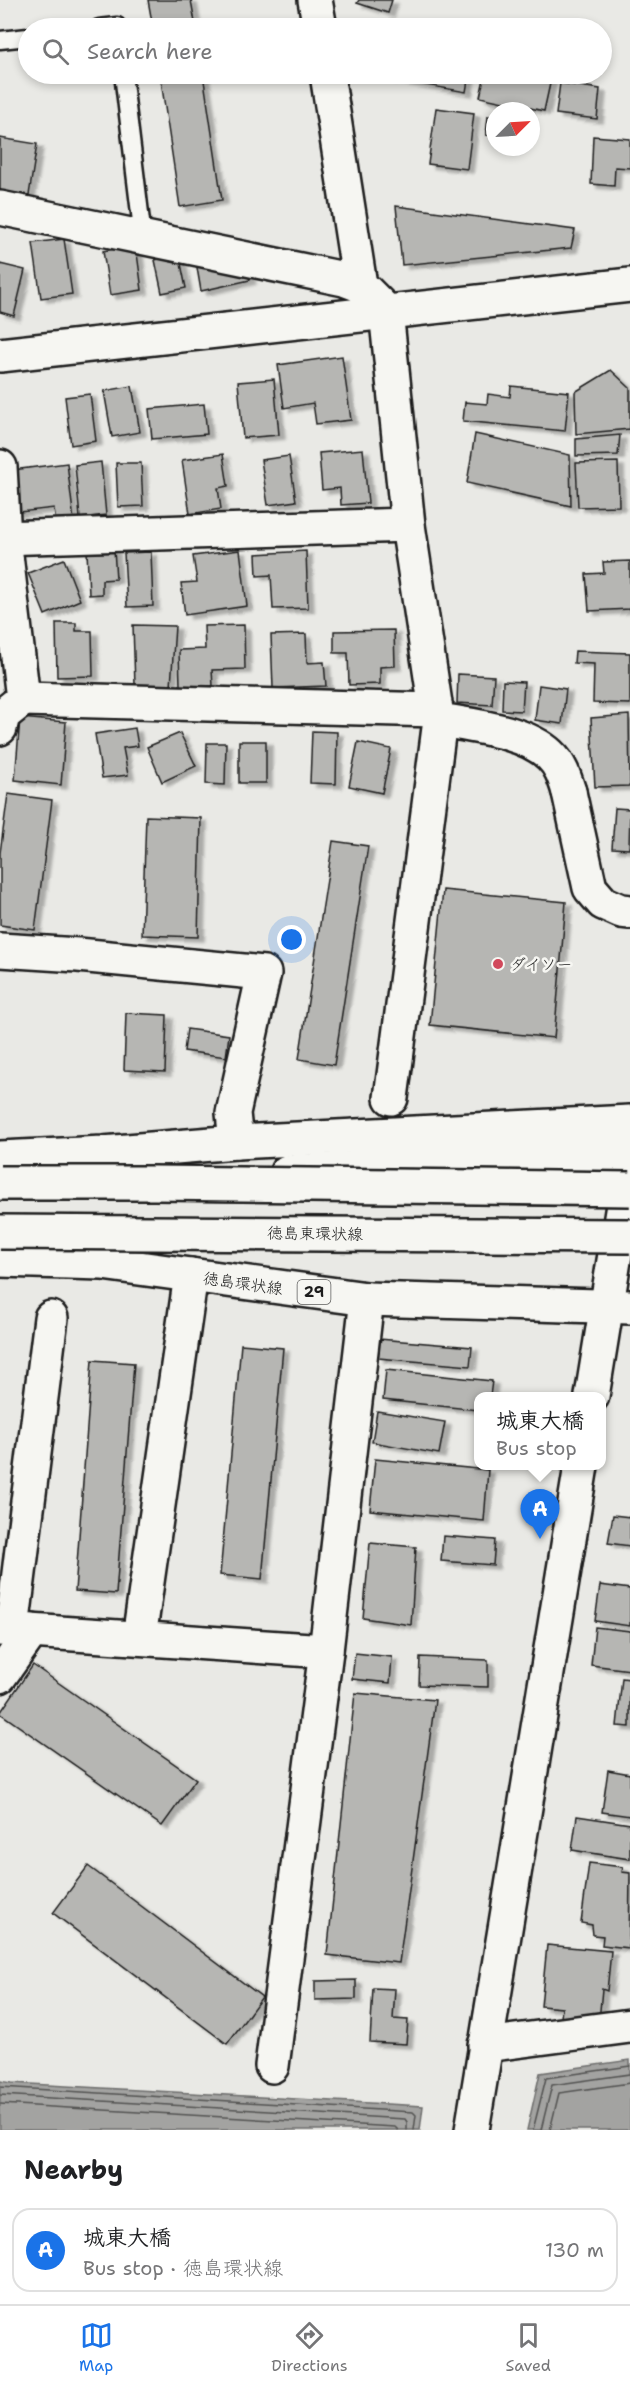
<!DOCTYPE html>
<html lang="en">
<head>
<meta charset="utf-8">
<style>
	:root { --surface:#fff; --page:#f6f6f6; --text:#202124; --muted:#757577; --line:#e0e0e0; --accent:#1a73e8 }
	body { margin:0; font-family:"Shantell Sans","Klee One",sans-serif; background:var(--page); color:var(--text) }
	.compass { position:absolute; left:486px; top:102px; width:54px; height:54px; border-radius:50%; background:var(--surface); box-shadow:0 3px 9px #0003; rotate:66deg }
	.you { position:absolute; left:292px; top:940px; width:21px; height:21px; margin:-15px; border:4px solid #fff; border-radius:50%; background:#1a73e8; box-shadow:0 0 0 9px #1a73e833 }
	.badge { display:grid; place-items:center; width:39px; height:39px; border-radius:50%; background:var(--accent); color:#fff; font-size:20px; font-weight:700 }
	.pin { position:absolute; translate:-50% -50px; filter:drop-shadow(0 2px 3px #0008) }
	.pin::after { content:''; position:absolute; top:32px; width:21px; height:18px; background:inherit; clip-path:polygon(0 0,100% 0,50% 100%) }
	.popup { position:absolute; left:474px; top:1392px; width:132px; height:78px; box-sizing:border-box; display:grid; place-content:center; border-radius:12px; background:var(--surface); filter:drop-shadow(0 2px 4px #0005); font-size:20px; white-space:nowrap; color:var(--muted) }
	.popup b { font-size:22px; color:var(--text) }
	.popup::after { content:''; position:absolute; left:50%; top:100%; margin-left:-12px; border:12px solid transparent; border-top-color:var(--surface) }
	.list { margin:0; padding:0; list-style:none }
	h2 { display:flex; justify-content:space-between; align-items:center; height:78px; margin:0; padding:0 24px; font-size:26px }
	h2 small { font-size:20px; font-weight:400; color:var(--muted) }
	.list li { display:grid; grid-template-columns:39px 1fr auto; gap:18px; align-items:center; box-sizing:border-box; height:84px; margin:0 12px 12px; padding:0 12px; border:2px solid var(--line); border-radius:18px }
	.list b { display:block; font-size:22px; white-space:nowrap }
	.list p { margin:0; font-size:20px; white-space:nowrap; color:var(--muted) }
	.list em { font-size:20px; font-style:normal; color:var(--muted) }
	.icon { flex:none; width:33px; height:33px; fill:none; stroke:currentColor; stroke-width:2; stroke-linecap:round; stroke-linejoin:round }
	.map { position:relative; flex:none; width:630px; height:2130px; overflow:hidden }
	.search { position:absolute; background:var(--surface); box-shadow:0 3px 9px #0003; left:18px; right:18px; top:18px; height:66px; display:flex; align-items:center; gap:15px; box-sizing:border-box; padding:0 21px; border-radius:33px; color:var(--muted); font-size:22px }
	.sheet { height:174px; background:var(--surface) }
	nav { display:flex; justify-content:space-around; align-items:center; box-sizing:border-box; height:84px; border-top:2px solid var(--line); background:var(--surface); font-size:16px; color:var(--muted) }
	nav a { display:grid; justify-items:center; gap:3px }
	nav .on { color:var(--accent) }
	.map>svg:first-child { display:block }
	.water { fill:#a3a3a1; stroke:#6d6d6c; stroke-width:1.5 }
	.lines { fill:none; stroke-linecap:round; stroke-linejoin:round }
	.shore { stroke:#525251; stroke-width:1.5 }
	.building { fill:#b6b6b3; stroke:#1c1c1c; stroke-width:1.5; filter:url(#shadow) }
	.lane-casing { stroke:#1c1c1c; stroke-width:21 }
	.street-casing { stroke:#1c1c1c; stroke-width:38 }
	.secondary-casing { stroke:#1c1c1c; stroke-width:38 }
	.primary-casing { stroke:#1c1c1c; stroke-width:38 }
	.lane { stroke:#f6f6f2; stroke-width:16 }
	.street { stroke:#f6f6f2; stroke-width:33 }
	.secondary { stroke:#f6f6f2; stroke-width:33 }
	.primary { stroke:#f6f6f2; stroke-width:33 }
	.primary-bridge-casing { stroke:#1c1c1c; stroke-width:38; stroke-linecap:butt }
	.primary-bridge { stroke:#f6f6f2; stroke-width:33 }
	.poi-dot { fill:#d1495b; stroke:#f6f6f2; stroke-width:2 }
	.labels { text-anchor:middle; stroke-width:5; stroke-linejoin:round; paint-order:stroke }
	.shield { fill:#f6f6f2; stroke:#5d5d5c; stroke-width:1.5 }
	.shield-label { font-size:15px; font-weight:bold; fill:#1c1c1c }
	.poi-label { font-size:16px; fill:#1c1c1c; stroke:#f6f6f2; text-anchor:start }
	.street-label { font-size:16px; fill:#1c1c1c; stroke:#f6f6f2 }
</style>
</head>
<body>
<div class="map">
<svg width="630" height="2130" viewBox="0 0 630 2130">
	<defs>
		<filter id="shadow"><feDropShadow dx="6" dy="4" stdDeviation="1.5" flood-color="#0004"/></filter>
	</defs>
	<rect width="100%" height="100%" fill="#e9e9e5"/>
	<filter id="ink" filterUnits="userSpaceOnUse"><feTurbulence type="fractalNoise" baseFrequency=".0167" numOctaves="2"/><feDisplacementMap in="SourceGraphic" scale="12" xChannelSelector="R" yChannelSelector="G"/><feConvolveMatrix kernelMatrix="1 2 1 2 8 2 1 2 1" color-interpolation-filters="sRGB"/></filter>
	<g filter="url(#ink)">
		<g class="water">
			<polygon points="630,2060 630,2130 527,2130 540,2073"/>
			<polygon points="0,2081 12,2083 423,2106 420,2130 0,2130"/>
		</g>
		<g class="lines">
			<g class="shore">
				<polyline points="0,2087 413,2112 416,2115 414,2130"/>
				<polyline points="0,2095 405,2119 407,2122 407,2130"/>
				<polyline points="0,2104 395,2127 398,2130"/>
				<polyline points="533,2130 546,2078 630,2066"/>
				<polyline points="541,2130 552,2085 630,2074"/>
				<polyline points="550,2130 559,2093 630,2083"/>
			</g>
		</g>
		<g class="building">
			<polygon points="148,0 191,0 196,28 153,28"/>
			<polygon points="359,0 392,0 388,13 357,3"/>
			<polygon points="160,74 203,74 222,200 180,207"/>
			<polygon points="387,74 469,74 466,92 386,78"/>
			<polygon points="485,74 524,74 551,79 544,111 480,97"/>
			<polygon points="560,83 600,89 597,119 556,114"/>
			<polygon points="436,108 474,113 467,169 428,164"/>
			<polygon points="488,116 495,117 495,136 486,135"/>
			<polygon points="593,136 630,139 630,168 615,167 614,186 591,184"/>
			<polygon points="0,138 37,144 29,195 0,191"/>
			<polygon points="396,206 575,230 571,248 402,265"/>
			<polygon points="64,239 72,294 41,298 33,243"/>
			<polygon points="136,246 142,290 110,295 103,251"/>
			<polygon points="179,254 186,288 162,293 155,260"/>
			<polygon points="195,256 246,269 250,280 201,291"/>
			<polygon points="0,264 25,270 14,316 0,312"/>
			<polygon points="342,356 351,420 316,424 313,403 284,408 278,365"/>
			<polygon points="611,370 630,388 630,429 576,434 575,392"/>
			<polygon points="274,379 279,435 243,438 238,382"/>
			<polygon points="132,386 140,432 112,437 104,391"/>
			<polygon points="511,386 569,392 565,431 463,421 465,402 487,404 488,394 510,397"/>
			<polygon points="90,394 96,441 71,445 65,397"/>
			<polygon points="204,404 207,434 152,439 149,409"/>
			<polygon points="475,434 570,455 571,506 467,483"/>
			<polygon points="620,435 618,455 576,456 576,439"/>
			<polygon points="363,449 368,503 341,505 340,488 322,490 319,453"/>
			<polygon points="223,454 228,486 218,488 221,509 190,514 182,460"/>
			<polygon points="289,456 296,501 268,505 261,460"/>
			<polygon points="101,462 106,515 80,518 75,465"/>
			<polygon points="618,462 619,506 578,507 576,463"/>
			<polygon points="67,463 74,521 56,524 54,508 11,513 5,471"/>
			<polygon points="116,463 141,463 143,506 118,507"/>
			<polygon points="114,549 116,579 102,580 102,594 89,595 87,551"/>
			<polygon points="240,550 247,606 185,615 181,583 197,582 193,556"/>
			<polygon points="306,551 308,608 273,609 271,575 257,576 256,554"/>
			<polygon points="151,552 153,606 127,607 124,553"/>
			<polygon points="64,559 80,600 45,615 28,573"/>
			<polygon points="630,561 630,609 589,611 586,574 604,573 603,562"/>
			<polygon points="56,623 76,623 76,631 92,631 93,676 57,677"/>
			<polygon points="133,625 175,626 171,686 135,685"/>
			<polygon points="244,625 245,669 212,670 213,686 180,686 179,650 205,649 204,626"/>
			<polygon points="394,630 395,666 380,667 380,684 349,685 348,653 334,653 334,631"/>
			<polygon points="306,634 307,663 324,662 326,686 273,688 271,635"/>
			<polygon points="575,651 630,653 630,704 593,703 594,664 574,663"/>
			<polygon points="458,674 494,676 492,705 457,703"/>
			<polygon points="503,681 524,682 522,711 502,710"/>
			<polygon points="539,685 566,689 562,724 535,720"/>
			<polygon points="629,715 630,786 595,787 591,718"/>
			<polygon points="20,718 66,722 61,785 15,780"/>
			<polygon points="135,728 138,746 123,748 128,775 102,778 95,734"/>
			<polygon points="312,731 337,732 336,784 310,783"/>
			<polygon points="180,733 196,766 162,782 147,747"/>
			<rect x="239" y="741" width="27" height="42"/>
			<polygon points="358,742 391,749 382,793 349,786"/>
			<polygon points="207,743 226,743 225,785 206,784"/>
			<polygon points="8,794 52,800 35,930 0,925 0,853"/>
			<polygon points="615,808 630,809 629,849 612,848"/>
			<polygon points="146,816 201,818 198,937 142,935"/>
			<polygon points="333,841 368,846 334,1065 299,1059"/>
			<polygon points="443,890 566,902 554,1038 430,1025"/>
			<polygon points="126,1013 167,1015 165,1072 124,1070"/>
			<polygon points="187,1029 229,1035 226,1057 184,1051"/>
			<polygon points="379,1339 472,1347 470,1366 378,1358"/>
			<polygon points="241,1344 283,1348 262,1579 220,1575"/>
			<polygon points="92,1360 134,1363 116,1594 75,1591"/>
			<polygon points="386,1370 492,1381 490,1396 478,1396 478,1410 383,1400"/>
			<polygon points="377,1411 445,1422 439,1454 372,1442"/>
			<polygon points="375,1459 488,1470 484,1521 370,1510"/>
			<polygon points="613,1515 630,1517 630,1546 608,1543"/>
			<polygon points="443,1536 495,1540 493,1565 441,1561"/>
			<polygon points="370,1543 416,1547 411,1625 363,1618"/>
			<polygon points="600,1585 630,1589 630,1626 595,1621"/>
			<polygon points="595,1627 630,1631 630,1670 591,1665"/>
			<polygon points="355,1653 392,1657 390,1683 352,1679"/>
			<polygon points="420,1657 488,1660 488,1687 419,1685"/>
			<polygon points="33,1665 196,1779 162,1826 0,1713"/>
			<polygon points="622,1678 630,1679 630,1727 617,1726"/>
			<polygon points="355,1693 435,1700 399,1963 327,1955"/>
			<polygon points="608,1770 630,1774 630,1816 602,1812"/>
			<polygon points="577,1816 630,1824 630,1859 572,1850"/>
			<polygon points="589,1863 623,1867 622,1872 630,1873 629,1948 602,1945 603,1936 593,1935 592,1925 581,1923"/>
			<polygon points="88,1866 262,1997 227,2044 53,1913"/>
			<polygon points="547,1945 611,1951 607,1991 602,1989 599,2021 560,2027 562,2008 541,2006"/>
			<polygon points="356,1980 356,1999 315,2000 315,1981"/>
			<polygon points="373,1988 395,1989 393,2019 408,2020 406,2044 370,2042"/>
		</g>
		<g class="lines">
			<defs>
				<g id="lane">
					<polyline points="99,28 117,26 117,28"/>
					<polyline points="0,40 28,37"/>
					<polyline points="123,74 143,238"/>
				</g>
				<g id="street">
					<polyline points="315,0 320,28"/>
					<path d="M327 74 360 285 386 311 408 525 436 710 440 720C474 726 525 731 550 755 561 765 565 779 569 792"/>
					<polyline points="0,208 344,279 360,285"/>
					<polyline points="0,467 4,538 23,699 3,715 0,728"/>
					<polyline points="0,538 408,525"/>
					<polyline points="23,699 436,710"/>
					<polyline points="0,950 78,955 264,973 233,1113 236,1142"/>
					<polyline points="391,1098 440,720"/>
					<polyline points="0,1629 326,1651"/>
					<polyline points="12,1629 51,1318"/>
					<polyline points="139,1638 191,1275"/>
					<polyline points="0,1676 32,1631"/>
					<polyline points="485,2045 630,2026"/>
					<polyline points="272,2066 326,1651 367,1299"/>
				</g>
				<g id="secondary">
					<polyline points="0,355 630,285"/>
					<polyline points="569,792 590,888 603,903 621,911 630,912"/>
					<polyline points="592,1396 630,1162"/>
					<polyline points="472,2130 581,1466"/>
				</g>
				<g id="primary">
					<polyline points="0,1158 103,1153 236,1142 630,1122"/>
					<polyline points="287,1172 630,1153"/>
					<polyline points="0,1260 102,1263 367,1299 630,1307"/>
				</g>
			</defs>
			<use href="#lane" class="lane-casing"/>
			<use href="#street" class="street-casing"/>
			<use href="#secondary" class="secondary-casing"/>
			<use href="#primary" class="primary-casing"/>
			<use href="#lane" class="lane"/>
			<use href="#street" class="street"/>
			<use href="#secondary" class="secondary"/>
			<use href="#primary" class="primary"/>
			<defs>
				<g id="primary-bridge">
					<polyline points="0,1183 154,1183 630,1189"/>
					<polyline points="0,1232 630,1236"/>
				</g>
			</defs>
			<use href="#primary-bridge" class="primary-bridge-casing"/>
			<use href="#primary-bridge" class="primary-bridge"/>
		</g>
	</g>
	<circle class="poi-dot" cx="498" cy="964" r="6"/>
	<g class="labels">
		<rect class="shield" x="297.5" y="1280" width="33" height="24" rx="4.5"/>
		<g class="shield-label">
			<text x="314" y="1297">29</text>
		</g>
		<g class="poi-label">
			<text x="510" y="970">ダイソー</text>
		</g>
		<g class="street-label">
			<text transform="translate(315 1233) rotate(1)" y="6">徳島東環状線</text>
			<text transform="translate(243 1283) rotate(8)" y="6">徳島環状線</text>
		</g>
	</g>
</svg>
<svg class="compass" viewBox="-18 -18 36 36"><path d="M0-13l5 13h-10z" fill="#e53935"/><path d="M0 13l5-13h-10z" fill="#757577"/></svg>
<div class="you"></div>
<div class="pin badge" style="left:540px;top:1539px">A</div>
<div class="popup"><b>城東大橋</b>Bus stop</div>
<div class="search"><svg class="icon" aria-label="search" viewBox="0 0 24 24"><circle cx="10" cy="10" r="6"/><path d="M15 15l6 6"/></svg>Search here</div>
</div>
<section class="sheet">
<h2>Nearby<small></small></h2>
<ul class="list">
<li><span class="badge">A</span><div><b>城東大橋</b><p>Bus stop · 徳島環状線</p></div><em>130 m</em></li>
</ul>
</section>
<nav>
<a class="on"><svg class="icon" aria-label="map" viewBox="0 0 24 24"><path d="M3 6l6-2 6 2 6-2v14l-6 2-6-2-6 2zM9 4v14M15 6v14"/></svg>Map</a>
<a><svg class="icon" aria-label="directions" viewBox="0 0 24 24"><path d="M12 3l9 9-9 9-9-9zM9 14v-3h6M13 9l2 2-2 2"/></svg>Directions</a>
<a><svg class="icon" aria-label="saved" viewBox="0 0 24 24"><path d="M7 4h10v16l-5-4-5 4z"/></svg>Saved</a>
</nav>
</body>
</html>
